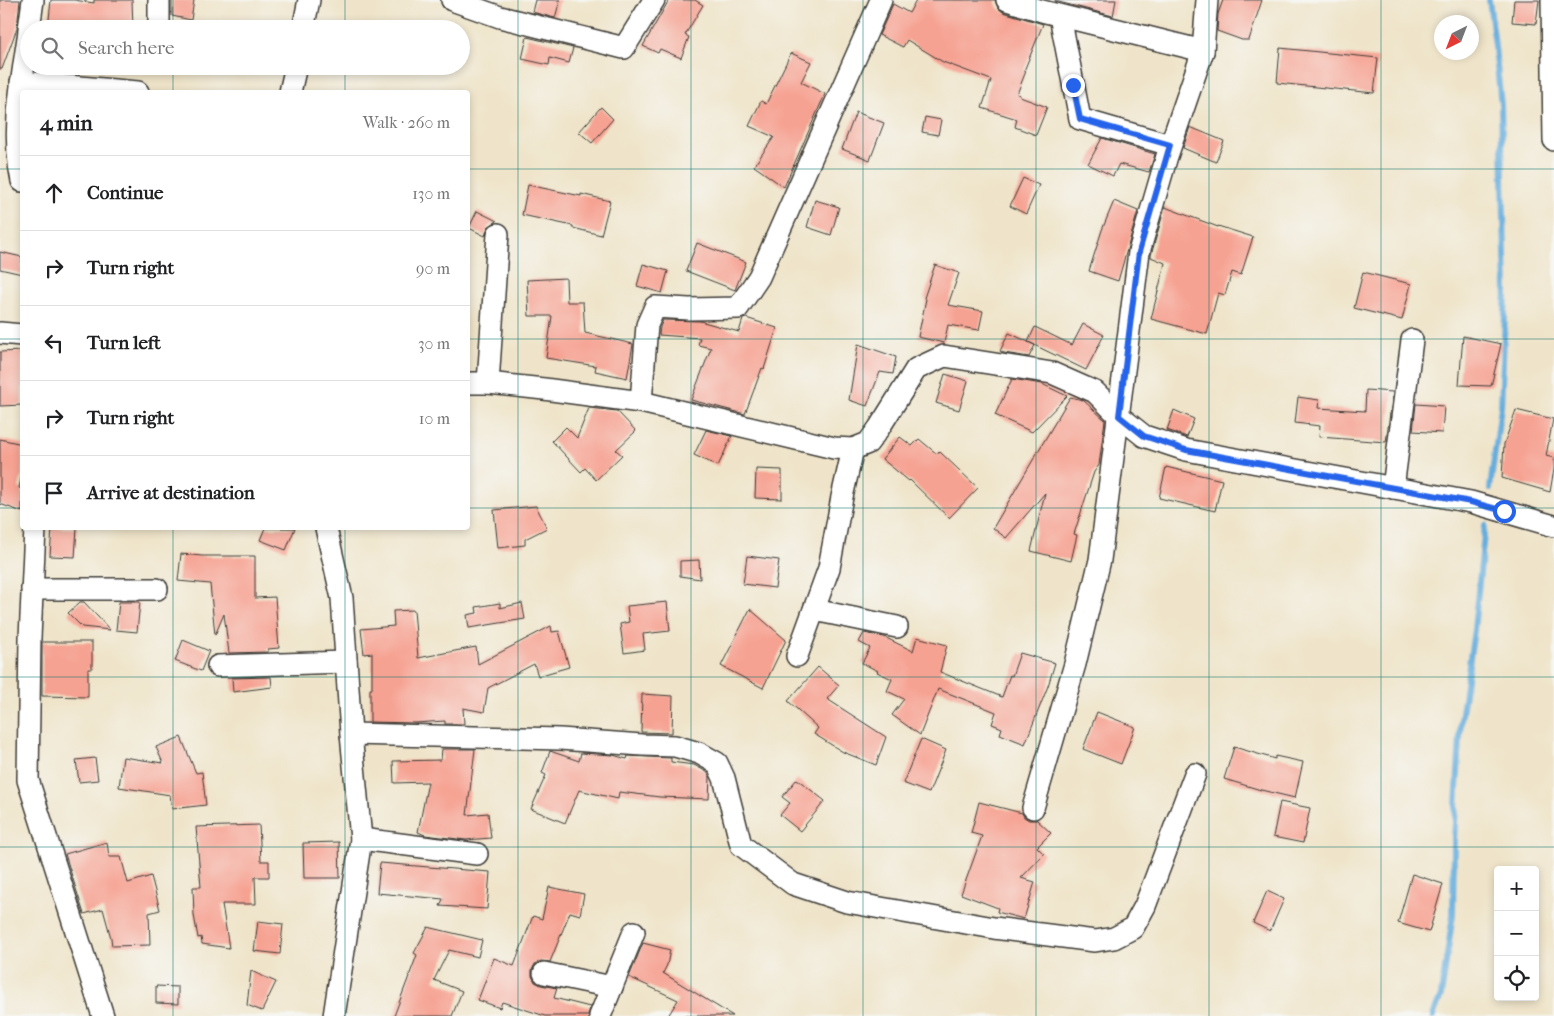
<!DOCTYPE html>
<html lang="en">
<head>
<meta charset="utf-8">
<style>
	:root { --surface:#fff; --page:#f6f6f6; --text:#202124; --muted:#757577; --line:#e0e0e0 }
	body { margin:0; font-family:"IM FELL French Canon",serif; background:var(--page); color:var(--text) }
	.controls { position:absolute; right:15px; bottom:15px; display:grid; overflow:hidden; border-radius:5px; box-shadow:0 2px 8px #0003 }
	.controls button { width:45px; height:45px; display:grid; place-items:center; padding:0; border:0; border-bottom:1px solid var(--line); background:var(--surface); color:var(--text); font:25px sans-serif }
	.compass { position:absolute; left:1434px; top:15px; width:45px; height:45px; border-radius:50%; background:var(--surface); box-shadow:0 2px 8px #0003; rotate:222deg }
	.stop { position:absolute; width:15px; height:15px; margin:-11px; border:4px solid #2563eb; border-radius:50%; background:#fff }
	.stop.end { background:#2563eb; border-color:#fff; box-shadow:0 1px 5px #0008 }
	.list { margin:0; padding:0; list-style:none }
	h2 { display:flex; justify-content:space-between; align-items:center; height:65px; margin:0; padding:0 20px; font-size:21px }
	h2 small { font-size:16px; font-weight:400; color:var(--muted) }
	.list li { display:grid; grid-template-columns:32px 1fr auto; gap:15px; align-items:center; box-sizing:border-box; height:75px; padding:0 20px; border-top:1px solid var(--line) }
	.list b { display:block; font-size:19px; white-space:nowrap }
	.list em { font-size:16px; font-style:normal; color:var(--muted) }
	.icon { flex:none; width:28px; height:28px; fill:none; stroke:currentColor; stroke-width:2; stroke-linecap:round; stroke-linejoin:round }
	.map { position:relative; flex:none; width:1554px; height:1016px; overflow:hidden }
	.search { position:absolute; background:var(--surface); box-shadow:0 2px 8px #0003; left:20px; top:20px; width:450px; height:55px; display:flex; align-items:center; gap:12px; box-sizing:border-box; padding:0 18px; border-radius:28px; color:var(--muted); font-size:19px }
	.panel { position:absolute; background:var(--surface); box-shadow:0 2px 8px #0003; left:20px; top:90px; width:450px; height:440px; border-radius:5px }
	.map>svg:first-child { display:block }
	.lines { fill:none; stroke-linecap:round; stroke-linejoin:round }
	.stream { stroke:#66aedd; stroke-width:6 }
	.building { fill:#f6a292 }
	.minor-casing { stroke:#3c3a36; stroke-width:24 }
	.minor { stroke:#fff; stroke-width:21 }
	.route { stroke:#2563eb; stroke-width:6 }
	.grid { fill:none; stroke:#0f766e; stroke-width:1; stroke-opacity:0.55 }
</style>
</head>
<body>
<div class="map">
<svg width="1554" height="1016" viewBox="0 0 1554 1016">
	<rect width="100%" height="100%" fill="#f6f6f2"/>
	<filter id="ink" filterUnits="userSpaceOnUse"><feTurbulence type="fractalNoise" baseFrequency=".02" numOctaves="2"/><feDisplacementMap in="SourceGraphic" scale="10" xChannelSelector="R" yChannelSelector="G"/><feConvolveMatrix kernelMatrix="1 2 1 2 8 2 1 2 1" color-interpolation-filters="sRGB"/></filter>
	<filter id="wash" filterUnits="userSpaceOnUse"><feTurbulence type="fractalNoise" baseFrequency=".0096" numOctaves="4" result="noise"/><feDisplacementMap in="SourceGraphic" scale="20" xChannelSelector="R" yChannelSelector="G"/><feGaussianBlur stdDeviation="1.12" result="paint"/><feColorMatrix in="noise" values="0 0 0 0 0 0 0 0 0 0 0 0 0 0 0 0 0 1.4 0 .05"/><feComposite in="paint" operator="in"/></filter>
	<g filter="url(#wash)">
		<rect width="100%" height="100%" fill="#efe4c9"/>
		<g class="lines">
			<g class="stream">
				<polyline points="1489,0 1494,37 1501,105 1506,291 1501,407 1490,488"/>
				<polyline points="1433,1016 1441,996 1453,915 1454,841 1461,720 1474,630 1485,525"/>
			</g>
		</g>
		<g id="blocks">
			<g class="building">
				<polygon points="0,0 20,0 17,28 2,69 0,69"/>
				<polygon points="51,0 74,0 94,3 94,0 132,0 133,29 48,29"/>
				<polygon points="172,0 194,0 191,20 172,16"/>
				<polygon points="535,0 560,0 555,18 532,12"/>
				<polygon points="669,0 695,0 703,5 685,35 689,37 681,58 660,49 658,53 643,46"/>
				<polygon points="916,0 995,0 998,8 1003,12 1043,24 1024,71 1026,71 1017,94 1020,95 1020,97 1047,107 1036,135 1015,127 1017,119 982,108 991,80 943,62 907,40 903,47 879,35 893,4 909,13"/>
				<polygon points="1055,0 1116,0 1113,16 1055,1"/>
				<polygon points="1223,0 1262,0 1249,40 1242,40 1217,31 1218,14"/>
				<polygon points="1514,0 1539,0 1536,24 1512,22"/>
				<polygon points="527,37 573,48 569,63 550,58 549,65 522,59"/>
				<polygon points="1280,48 1378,58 1374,93 1277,83"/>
				<polygon points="791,53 811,62 801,82 825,94 784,187 754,166 774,137 749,126 761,101 766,104"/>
				<polygon points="601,107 613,119 592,143 579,132"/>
				<polygon points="856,112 884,123 870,160 842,149"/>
				<polygon points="925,117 941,120 938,135 922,132"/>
				<polygon points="1190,127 1224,141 1216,162 1183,148"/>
				<polygon points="1102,138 1155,154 1149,172 1119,164 1113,176 1088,164"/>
				<polygon points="1023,178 1039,185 1026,214 1010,206"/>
				<polygon points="528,185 581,196 581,194 610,201 601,235 573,228 573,226 522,215"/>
				<polygon points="815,200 839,207 831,235 807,227"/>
				<polygon points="1114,201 1138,211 1118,281 1089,271 1102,230"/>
				<polygon points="1165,207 1218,227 1218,226 1253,237 1241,275 1232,272 1225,295 1218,293 1207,334 1151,319 1165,263 1151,257 1151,255"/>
				<polygon points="477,211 497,221 488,227 485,236 469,228"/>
				<polygon points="697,243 746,262 735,290 686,271"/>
				<polygon points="0,252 22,257 22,274 0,269"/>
				<polygon points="643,264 668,271 662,293 637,286"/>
				<polygon points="935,265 959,273 948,305 983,311 979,330 948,325 944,343 918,337 926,299 924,298"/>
				<polygon points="1363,272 1411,284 1402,320 1354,308"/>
				<polygon points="566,278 567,302 583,302 585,333 633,344 627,378 595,371 596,366 546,358 552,316 529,316 527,280"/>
				<polygon points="746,318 777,328 764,369 762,368 745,414 691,400 711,348 698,345 700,338 659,335 660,327 663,320 700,321 739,332 743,319"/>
				<polygon points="1083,324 1104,335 1086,370 1028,342 1035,327 1072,345"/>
				<polygon points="1009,333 1035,345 1029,357 1004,353 1000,351"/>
				<polygon points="1463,336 1501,344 1491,386 1459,385"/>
				<polygon points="858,344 896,357 893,374 880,372 867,406 849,400"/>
				<polygon points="22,351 22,405 0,406 0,352"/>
				<polygon points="945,374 968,381 959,410 936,403"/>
				<polygon points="1012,379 1042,384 1067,396 1032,432 995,415"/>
				<polygon points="1366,390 1393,392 1386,442 1319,437 1320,426 1295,423 1298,397 1319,400 1318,408 1365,411"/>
				<polygon points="1070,397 1083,400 1105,420 1099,465 1094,472 1074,534 1077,535 1071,561 1031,551 1045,493 1006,538 993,528"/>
				<polygon points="1416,404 1444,406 1442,433 1413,431"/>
				<polygon points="589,408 617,411 636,431 616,450 622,455 596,480 585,468 581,472 552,441 566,427 577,438"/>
				<polygon points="1174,410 1194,419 1187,437 1167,430"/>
				<polygon points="1516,410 1553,419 1546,456 1554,458 1554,469 1550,492 1502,478 1504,444"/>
				<polygon points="706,430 732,436 718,466 694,455"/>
				<polygon points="900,437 912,446 919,439 937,454 939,451 978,488 949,518 910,480 909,481 882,459"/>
				<polygon points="0,439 22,444 22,474 19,488 22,489 22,512 0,504"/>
				<polygon points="1166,467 1222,480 1215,511 1159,498"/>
				<polygon points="756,469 782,470 782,499 755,498"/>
				<polygon points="536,506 547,528 525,539 525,545 498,548 494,510"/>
				<polygon points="52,528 77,528 75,557 50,556"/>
				<polygon points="265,528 295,528 286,550 260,540"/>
				<polygon points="181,554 202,556 255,556 255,598 275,597 279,648 268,649 268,652 229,653 224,614 215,635 210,584 178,581"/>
				<polygon points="747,556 779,560 775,588 743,584"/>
				<polygon points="699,560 700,579 680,576 680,561"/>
				<polygon points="80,602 84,602 110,630 82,627 68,613"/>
				<polygon points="119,602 140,602 137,632 116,630"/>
				<polygon points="667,602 670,631 643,634 645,650 624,653 620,624 629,622 627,606"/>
				<polygon points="500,603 500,608 522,603 525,619 469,628 467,615 477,613 476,607"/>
				<polygon points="750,609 786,640 763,688 721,666"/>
				<polygon points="414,610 418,658 476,647 478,664 551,626 552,632 559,631 569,667 538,676 534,664 488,688 484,712 463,708 464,724 445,724 445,721 415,723 370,722 370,689 372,689 372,653 364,654 361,629 394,626 393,611"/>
				<polygon points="864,633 884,637 913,651 917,637 947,645 940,672 1002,697 1010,675 1012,676 1020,653 1055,663 1048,686 1025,744 1000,734 1002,728 992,724 996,712 938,689 920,735 892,715 904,699 887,691 892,679 877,672 878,671 862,663 870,648 859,642"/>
				<polygon points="183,640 209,651 201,671 175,661"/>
				<polygon points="42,642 92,642 92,669 88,669 88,697 42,696"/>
				<polygon points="818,667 839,685 827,699 886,737 876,765 843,752 814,734 818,728 788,701"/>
				<polygon points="271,677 272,687 233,692 232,678"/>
				<polygon points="642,694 673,696 672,733 641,732"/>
				<polygon points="1097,712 1135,727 1121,764 1083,749"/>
				<polygon points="181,737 196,773 202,772 206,805 172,809 170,795 119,787 123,757 163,763 156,747"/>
				<polygon points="921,739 946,750 929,793 903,783"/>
				<polygon points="1234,747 1275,759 1275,756 1303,762 1295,798 1261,790 1224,779"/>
				<polygon points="442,749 475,749 467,815 488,813 491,838 466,840 425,835 418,832 428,782 394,783 393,761 441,760"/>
				<polygon points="550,751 579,761 581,753 613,755 627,759 628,756 671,758 671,762 694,765 707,772 710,777 709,799 660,797 619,792 618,799 579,790 565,823 531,809 546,775 542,773"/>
				<polygon points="95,758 98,780 79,782 76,760"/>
				<polygon points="797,779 825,801 800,831 780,815 790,803 782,797"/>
				<polygon points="979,802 1022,813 1024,817 1029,820 1037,820 1051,833 1037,847 1044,854 1021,878 1035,882 1024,919 997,912 998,908 961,894 982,836 971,833"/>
				<polygon points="1280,802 1310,808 1303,843 1273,837"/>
				<polygon points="259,825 261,861 269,861 269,877 255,877 256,904 222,904 229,948 202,944 201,937 198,938 194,915 193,887 201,887 196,827"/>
				<polygon points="107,842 109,857 121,857 128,883 151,876 160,910 149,913 150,945 112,946 111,938 103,909 84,914 65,854"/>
				<polygon points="339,842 340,878 304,878 303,843"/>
				<polygon points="380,863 490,872 487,909 440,906 443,899 377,893"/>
				<polygon points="1412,874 1443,884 1429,932 1398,923"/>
				<polygon points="549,887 584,894 580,915 570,912 550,962 541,961 535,964 532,970 532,976 535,982 541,985 557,988 554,998 590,1007 588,1016 545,1016 502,1002 500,1008 478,1000 494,958 514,966 533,916 542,919"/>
				<polygon points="1267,891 1284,899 1270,931 1253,923"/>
				<polygon points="258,921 283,924 280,954 254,951"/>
				<polygon points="428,927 482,940 478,957 449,950 434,980 462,991 452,1016 394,1016 417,955 414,953"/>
				<polygon points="643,943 670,950 667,965 663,973 733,1016 668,1016 678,1000 629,977"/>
				<polygon points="251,971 276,982 262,1011 247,1005"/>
				<polygon points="156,986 178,987 178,1004 156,1003"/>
			</g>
		</g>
	</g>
	<g filter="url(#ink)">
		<use href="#blocks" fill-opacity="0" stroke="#3c3a36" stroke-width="1"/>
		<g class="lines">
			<defs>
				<g id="minor">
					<polyline points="452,0 500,17 624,48 654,0"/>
					<polyline points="1007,0 1042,11 1203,51"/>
					<polyline points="1552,0 1554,140"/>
					<polyline points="1060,16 1080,119 1170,145"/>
					<polyline points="29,29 33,0"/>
					<polyline points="159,29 159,0"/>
					<polyline points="303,29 309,0"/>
					<polyline points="21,82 138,92"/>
					<polyline points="290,92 296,66"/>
					<path d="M22 181C11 132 22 80 29 31"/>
					<polyline points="0,333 22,335"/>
					<polyline points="468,383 488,383 544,389 641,402 834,448 853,449 868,443 879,428 916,369 944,356 1052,373 1095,392 1119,416 1144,436 1186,450 1471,502 1554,526"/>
					<polyline points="488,383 498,234"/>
					<polyline points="641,402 647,325 655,307 689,309 738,308 759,277 881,0"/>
					<polyline points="1393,488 1412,340"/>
					<polyline points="35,528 30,638 28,780 103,1016"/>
					<polyline points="326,528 342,598 351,734 361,839 334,1016"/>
					<polyline points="32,589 157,589"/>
					<polyline points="814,610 897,627"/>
					<polyline points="797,656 829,568 842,497 853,449"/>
					<polyline points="218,666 346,662"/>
					<polyline points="351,734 560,739 642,745 675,746 699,753 717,763 724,778 741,845 793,884 847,902 994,928 1095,941 1114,938 1133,928 1145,906 1195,774"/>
					<polyline points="1033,808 1075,664 1100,560 1139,252 1167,156 1203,51 1207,0"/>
					<polyline points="361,839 477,854"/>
					<polyline points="544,973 612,987"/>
					<polyline points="600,1016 634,932"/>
				</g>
			</defs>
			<use href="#minor" class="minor-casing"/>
			<use href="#minor" class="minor"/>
		</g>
	</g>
	<g class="lines" filter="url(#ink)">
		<polyline class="route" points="1073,85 1080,119 1170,145 1139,252 1119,416 1144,436 1186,450 1471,502 1504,511"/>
	</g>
	<path class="grid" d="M173 0V29M345 0V29M518 0V1016M691 0V1016M863 0V1016M1036 0V1016M1209 0V1016M1381 0V1016M173 66V92M345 66V92M0 169H22M468 169H1554M0 339H22M468 339H1554M0 508H22M468 508H1554M173 528V1016M345 528V1016M0 677H1554M0 847H1554"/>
</svg>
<div class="controls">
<button>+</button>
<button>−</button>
<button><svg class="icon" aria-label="locate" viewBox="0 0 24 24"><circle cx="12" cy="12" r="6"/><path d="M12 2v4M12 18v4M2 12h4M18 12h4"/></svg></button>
</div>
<svg class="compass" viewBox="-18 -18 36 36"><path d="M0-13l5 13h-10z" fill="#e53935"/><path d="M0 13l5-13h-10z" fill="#757577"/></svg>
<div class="stop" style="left:1504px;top:511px"></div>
<div class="stop end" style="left:1073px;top:85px"></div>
<div class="search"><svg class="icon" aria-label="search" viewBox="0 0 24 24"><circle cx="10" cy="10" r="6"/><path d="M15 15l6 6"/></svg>Search here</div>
<section class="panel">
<h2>4 min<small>Walk · 260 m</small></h2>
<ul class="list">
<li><svg class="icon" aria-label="ahead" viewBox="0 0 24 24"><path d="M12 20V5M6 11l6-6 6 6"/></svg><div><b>Continue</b></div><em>130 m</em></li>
<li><svg class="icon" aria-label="right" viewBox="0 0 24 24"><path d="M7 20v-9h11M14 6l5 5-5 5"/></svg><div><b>Turn right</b></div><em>90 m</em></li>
<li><svg class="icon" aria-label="left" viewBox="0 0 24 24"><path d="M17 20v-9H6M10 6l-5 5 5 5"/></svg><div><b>Turn left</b></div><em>30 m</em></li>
<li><svg class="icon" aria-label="right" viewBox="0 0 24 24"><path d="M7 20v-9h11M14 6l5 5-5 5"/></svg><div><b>Turn right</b></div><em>10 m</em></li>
<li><svg class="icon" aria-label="arrive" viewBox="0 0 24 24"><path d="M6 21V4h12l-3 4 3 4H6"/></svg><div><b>Arrive at destination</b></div></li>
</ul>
</section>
</div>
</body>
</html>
